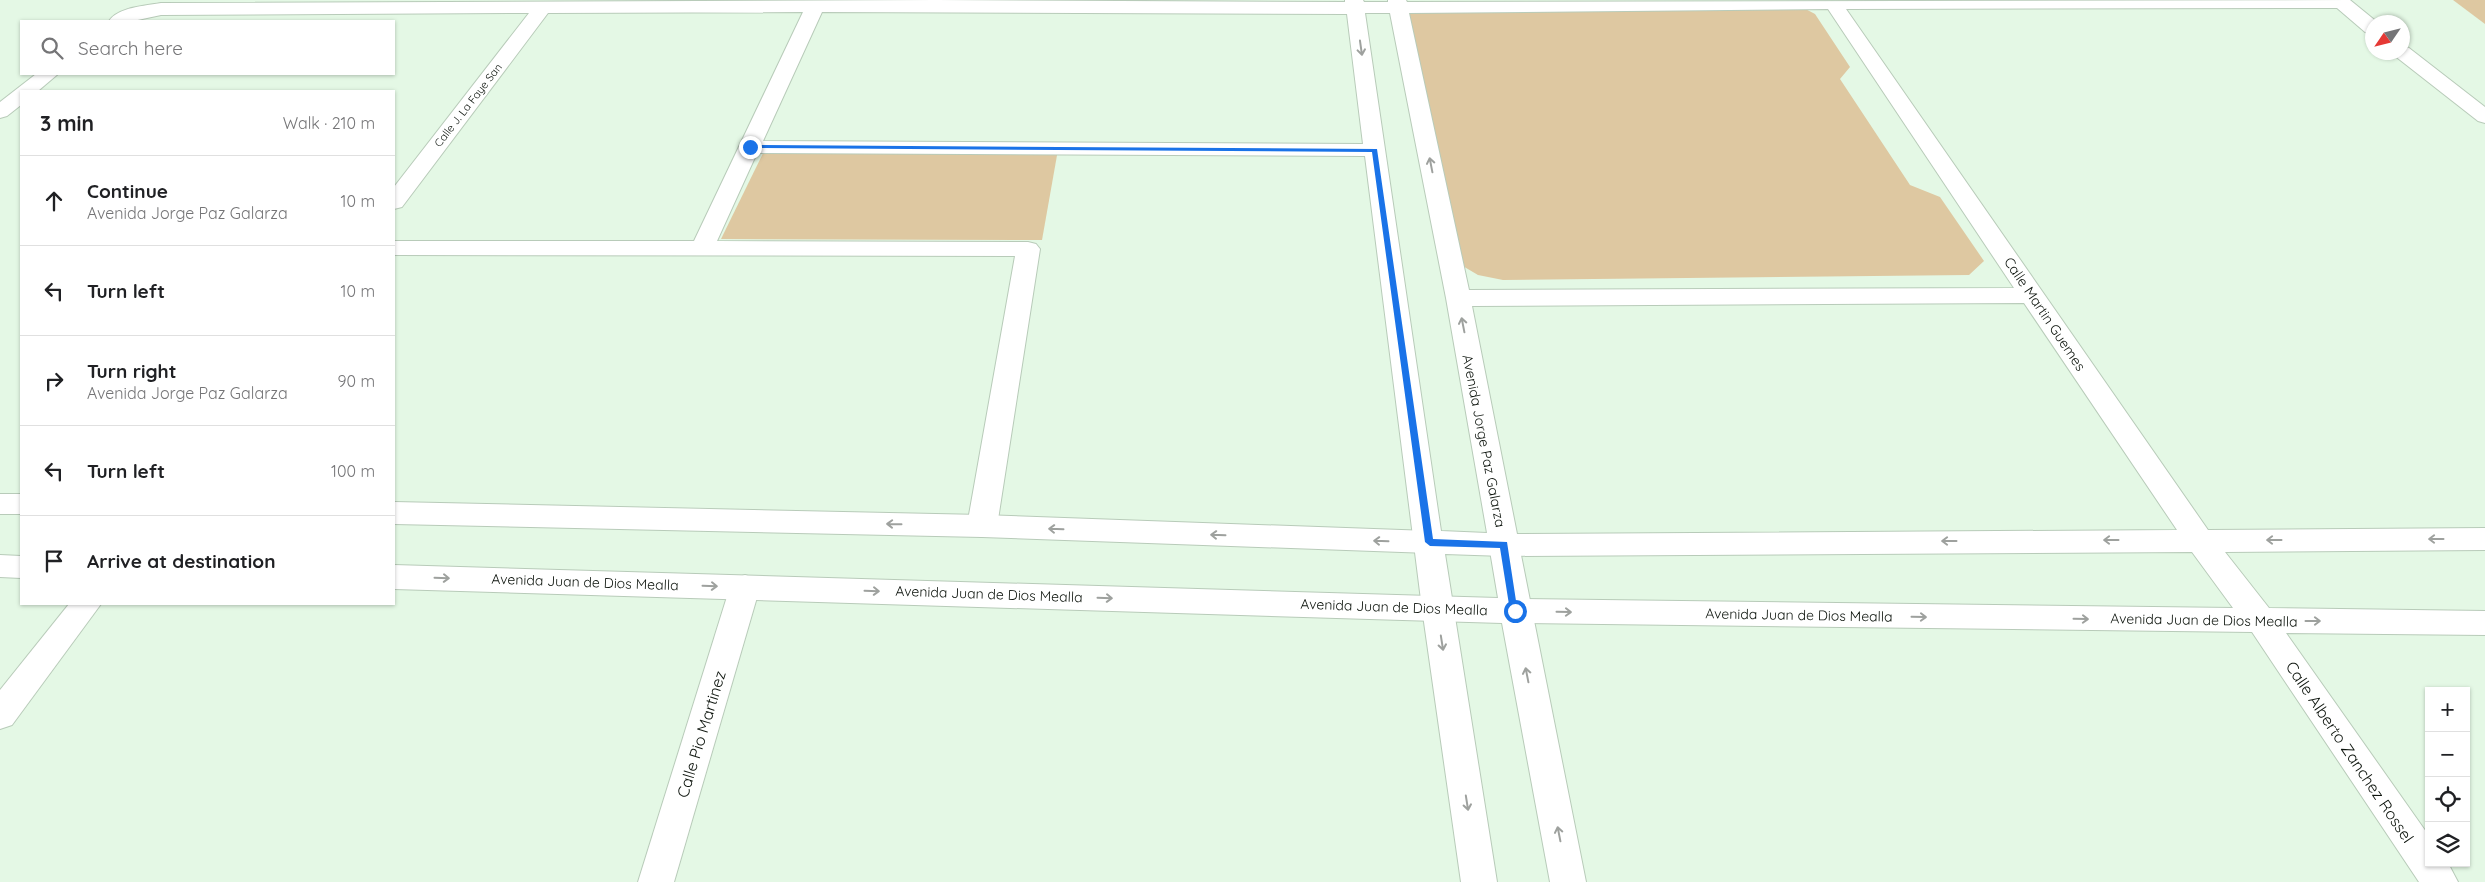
<!DOCTYPE html>
<html lang="en">
<head>
<meta charset="utf-8">
<style>
	:root { --surface:#fff; --page:#f6f6f6; --text:#202124; --muted:#757577; --line:#e0e0e0 }
	body { margin:0; font-family:Quicksand,sans-serif; background:var(--page); color:var(--text) }
	.controls { position:absolute; right:15px; bottom:15px; display:grid; overflow:hidden; border-radius:0px; box-shadow:0 1px 4px #0004 }
	.controls button { width:45px; height:45px; display:grid; place-items:center; padding:0; border:0; border-bottom:1px solid var(--line); background:var(--surface); color:var(--text); font:25px sans-serif }
	.compass { position:absolute; left:2365px; top:15px; width:45px; height:45px; border-radius:50%; background:var(--surface); box-shadow:0 1px 4px #0004; rotate:235deg }
	.stop { position:absolute; width:15px; height:15px; margin:-11px; border:4px solid #1a73e8; border-radius:50%; background:#fff }
	.stop.end { background:#1a73e8; border-color:#fff; box-shadow:0 1px 5px #0008 }
	.list { margin:0; padding:0; list-style:none }
	h2 { display:flex; justify-content:space-between; align-items:center; height:65px; margin:0; padding:0 20px; font-size:21px }
	h2 small { font-size:16px; font-weight:400; color:var(--muted) }
	.list li { display:grid; grid-template-columns:32px 1fr auto; gap:15px; align-items:center; box-sizing:border-box; height:90px; padding:0 20px; border-top:1px solid var(--line) }
	.list b { display:block; font-size:19px; white-space:nowrap }
	.list p { margin:0; font-size:16px; white-space:nowrap; color:var(--muted) }
	.list em { font-size:16px; font-style:normal; color:var(--muted) }
	.icon { flex:none; width:28px; height:28px; fill:none; stroke:currentColor; stroke-width:2; stroke-linecap:round; stroke-linejoin:round }
	.map { position:relative; flex:none; width:2485px; height:882px; overflow:hidden }
	.search { position:absolute; background:var(--surface); box-shadow:0 1px 4px #0004; left:20px; top:20px; width:375px; height:55px; display:flex; align-items:center; gap:12px; box-sizing:border-box; padding:0 18px; border-radius:0px; color:var(--muted); font-size:19px }
	.panel { position:absolute; background:var(--surface); box-shadow:0 1px 4px #0004; left:20px; top:90px; width:375px; height:515px; border-radius:0px }
	.map>svg:first-child { display:block }
	.green { fill:#dec8a1 }
	.lines { fill:none; stroke-linecap:round; stroke-linejoin:round }
	.minor-casing { stroke:#b8cbb9; stroke-width:2 }
	.major-casing { stroke:#b8cbb9; stroke-width:2 }
	.minor { fill:#fff; fill-rule:evenodd }
	.major { fill:#fff; fill-rule:evenodd }
	.oneway { stroke:#9ea19e }
	.route { fill:#1a73e8 }
	.labels { text-anchor:middle; stroke-width:4.5; stroke-linejoin:round; paint-order:stroke }
	.far-street-label { font-size:11px; fill:#0c130c; stroke:#fff }
	.street-label { font-size:14px; fill:#0c130c; stroke:#fff }
	.near-street-label { font-size:16px; fill:#0c130c; stroke:#fff }
</style>
</head>
<body>
<div class="map">
<svg width="2485" height="882" viewBox="0 0 2485 882">
	<rect width="100%" height="100%" fill="#e4f8e5"/>
	<g class="green">
		<polygon points="2453,0 2485,0 2485,24"/>
		<polygon points="1796,4 1815,14 1850,67 1840,79 1910,185 1940,197 1984,261 1969,275 1503,280 1478,275 1456,262 1403,19 1410,11"/>
		<polygon points="769,141 1059,144 1042,240 721,239"/>
	</g>
	<g class="lines">
		<defs>
			<g id="minor">
				<path d="M936 0 1345 2V0H1363L1364 2H1388V0H1406L1407 2 2350 0 2377 22H2372V34L2365 32 2337 8 1846 9 2208 530 2485 528V550L2225 552 2269 608 2485 611V635L2286 633 2429 836V863H2448L2458 882H2419L2252 632 1515 623 1504 620 1499 611 1504 602 1515 599 2233 608 2192 552 1504 556 1445 554 1497 882H1461L1422 608 1365 156 757 153 717 241 1028 242 1036 244 1040 249 997 526 992 534 982 537 972 534 967 526 1015 256 394 255V241H694L803 12 548 13 402 207 394 209V187L529 13 161 15 133 21H109C118 7 145 6 161 3ZM1828 9 2014 288 1469 290 1409 13ZM822 12 1347 14 1363 144 763 141ZM1365 13H1390L1446 298 1487 533 1441 531ZM2024 303 2177 530 1517 534 1472 306Z"/>
				<polygon points="2402,46 2409,48 2485,107 2485,123 2478,121 2395,56 2393,52 2402,52"/>
				<polygon points="36,74 58,74 38,91 21,91 21,105 7,116 0,118 0,102"/>
				<polygon points="745,575 756,579 760,587 674,882 638,882 730,587 734,579"/>
				<polygon points="69,604 101,604 12,725 0,729 0,690"/>
			</g>
			<g id="major">
				<rect x="0" y="494" width="21" height="20"/>
				<polygon points="394,502 982,515 1429,531 1439,534 1444,542 1439,550 1429,553 982,537 394,524"/>
				<polygon points="1504,534 1514,537 1519,545 1586,882 1550,882 1502,623 394,589 394,565 1498,598 1489,545 1494,537"/>
				<polygon points="0,555 21,556 21,578 0,577"/>
			</g>
		</defs>
		<use href="#minor" class="minor-casing"/>
		<use href="#major" class="major-casing"/>
		<use href="#minor" class="minor"/>
		<use href="#major" class="major"/>
	</g>
	<defs><path id="oneway-shaft" d="M-6 0H5M1.5-3L5.5 0L1.5 3" fill="none" stroke-width="1.6" stroke-linecap="round" stroke-linejoin="round" transform="scale(1.25)"/></defs>
	<g class="oneway">
		<use href="#oneway-shaft" transform="translate(1361 48) rotate(82)"/>
		<use href="#oneway-shaft" transform="translate(1431 165) rotate(-101)"/>
		<use href="#oneway-shaft" transform="translate(1463 325) rotate(-101)"/>
		<use href="#oneway-shaft" transform="translate(894 524) rotate(-179)"/>
		<use href="#oneway-shaft" transform="translate(1056 529) rotate(-178)"/>
		<use href="#oneway-shaft" transform="translate(1218 535) rotate(-178)"/>
		<use href="#oneway-shaft" transform="translate(2436 539) rotate(180)"/>
		<use href="#oneway-shaft" transform="translate(2111 540) rotate(180)"/>
		<use href="#oneway-shaft" transform="translate(2274 540) rotate(180)"/>
		<use href="#oneway-shaft" transform="translate(1381 541) rotate(-178)"/>
		<use href="#oneway-shaft" transform="translate(1949 541) rotate(180)"/>
		<use href="#oneway-shaft" transform="translate(442 578) rotate(2)"/>
		<use href="#oneway-shaft" transform="translate(710 586) rotate(2)"/>
		<use href="#oneway-shaft" transform="translate(872 591) rotate(2)"/>
		<use href="#oneway-shaft" transform="translate(1105 598) rotate(2)"/>
		<use href="#oneway-shaft" transform="translate(1564 612) rotate(1)"/>
		<use href="#oneway-shaft" transform="translate(1919 617) rotate(1)"/>
		<use href="#oneway-shaft" transform="translate(2081 619) rotate(1)"/>
		<use href="#oneway-shaft" transform="translate(2313 621)"/>
		<use href="#oneway-shaft" transform="translate(1442 643) rotate(81)"/>
		<use href="#oneway-shaft" transform="translate(1527 675) rotate(-101)"/>
		<use href="#oneway-shaft" transform="translate(1467 803) rotate(81)"/>
		<use href="#oneway-shaft" transform="translate(1559 834) rotate(-101)"/>
	</g>
	<polygon class="route" points="750,145 1377,149 1433,539 1507,542 1518,614 1515,615 1510,611 1500,548 1430,546 1425,542 1372,152 747,148"/>
	<g class="labels">
		<g class="far-street-label">
			<text transform="translate(468 105) rotate(-52)" y="4">Calle J. La Faye San</text>
		</g>
		<g class="street-label">
			<text transform="translate(2045 314) rotate(56)" y="5">Calle Martin Guemes</text>
			<text transform="translate(1484 441) rotate(79)" y="5">Avenida Jorge Paz Galarza</text>
			<text transform="translate(585 582) rotate(2)" y="5">Avenida Juan de Dios Mealla</text>
			<text transform="translate(989 594) rotate(2)" y="5">Avenida Juan de Dios Mealla</text>
			<text transform="translate(1394 607) rotate(2)" y="5">Avenida Juan de Dios Mealla</text>
			<text transform="translate(1799 615) rotate(1)" y="5">Avenida Juan de Dios Mealla</text>
			<text transform="translate(2204 620) rotate(1)" y="5">Avenida Juan de Dios Mealla</text>
		</g>
		<g class="near-street-label">
			<text transform="translate(701 734) rotate(-73)" y="6">Calle Pio Martinez</text>
			<text transform="translate(2350 752) rotate(56)" y="6">Calle Alberto Zanchez Rossel</text>
		</g>
	</g>
</svg>
<div class="controls">
<button>+</button>
<button>−</button>
<button><svg class="icon" aria-label="locate" viewBox="0 0 24 24"><circle cx="12" cy="12" r="6"/><path d="M12 2v4M12 18v4M2 12h4M18 12h4"/></svg></button>
<button><svg class="icon" aria-label="layers" viewBox="0 0 24 24"><path d="M12 4l9 5-9 5-9-5zM3 14l9 5 9-5"/></svg></button>
</div>
<svg class="compass" viewBox="-18 -18 36 36"><path d="M0-13l5 13h-10z" fill="#e53935"/><path d="M0 13l5-13h-10z" fill="#757577"/></svg>
<div class="stop" style="left:1515px;top:611px"></div>
<div class="stop end" style="left:750px;top:147px"></div>
<div class="search"><svg class="icon" aria-label="search" viewBox="0 0 24 24"><circle cx="10" cy="10" r="6"/><path d="M15 15l6 6"/></svg>Search here</div>
<section class="panel">
<h2>3 min<small>Walk · 210 m</small></h2>
<ul class="list">
<li><svg class="icon" aria-label="ahead" viewBox="0 0 24 24"><path d="M12 20V5M6 11l6-6 6 6"/></svg><div><b>Continue</b><p>Avenida Jorge Paz Galarza</p></div><em>10 m</em></li>
<li><svg class="icon" aria-label="left" viewBox="0 0 24 24"><path d="M17 20v-9H6M10 6l-5 5 5 5"/></svg><div><b>Turn left</b></div><em>10 m</em></li>
<li><svg class="icon" aria-label="right" viewBox="0 0 24 24"><path d="M7 20v-9h11M14 6l5 5-5 5"/></svg><div><b>Turn right</b><p>Avenida Jorge Paz Galarza</p></div><em>90 m</em></li>
<li><svg class="icon" aria-label="left" viewBox="0 0 24 24"><path d="M17 20v-9H6M10 6l-5 5 5 5"/></svg><div><b>Turn left</b></div><em>100 m</em></li>
<li><svg class="icon" aria-label="arrive" viewBox="0 0 24 24"><path d="M6 21V4h12l-3 4 3 4H6"/></svg><div><b>Arrive at destination</b></div></li>
</ul>
</section>
</div>
</body>
</html>
